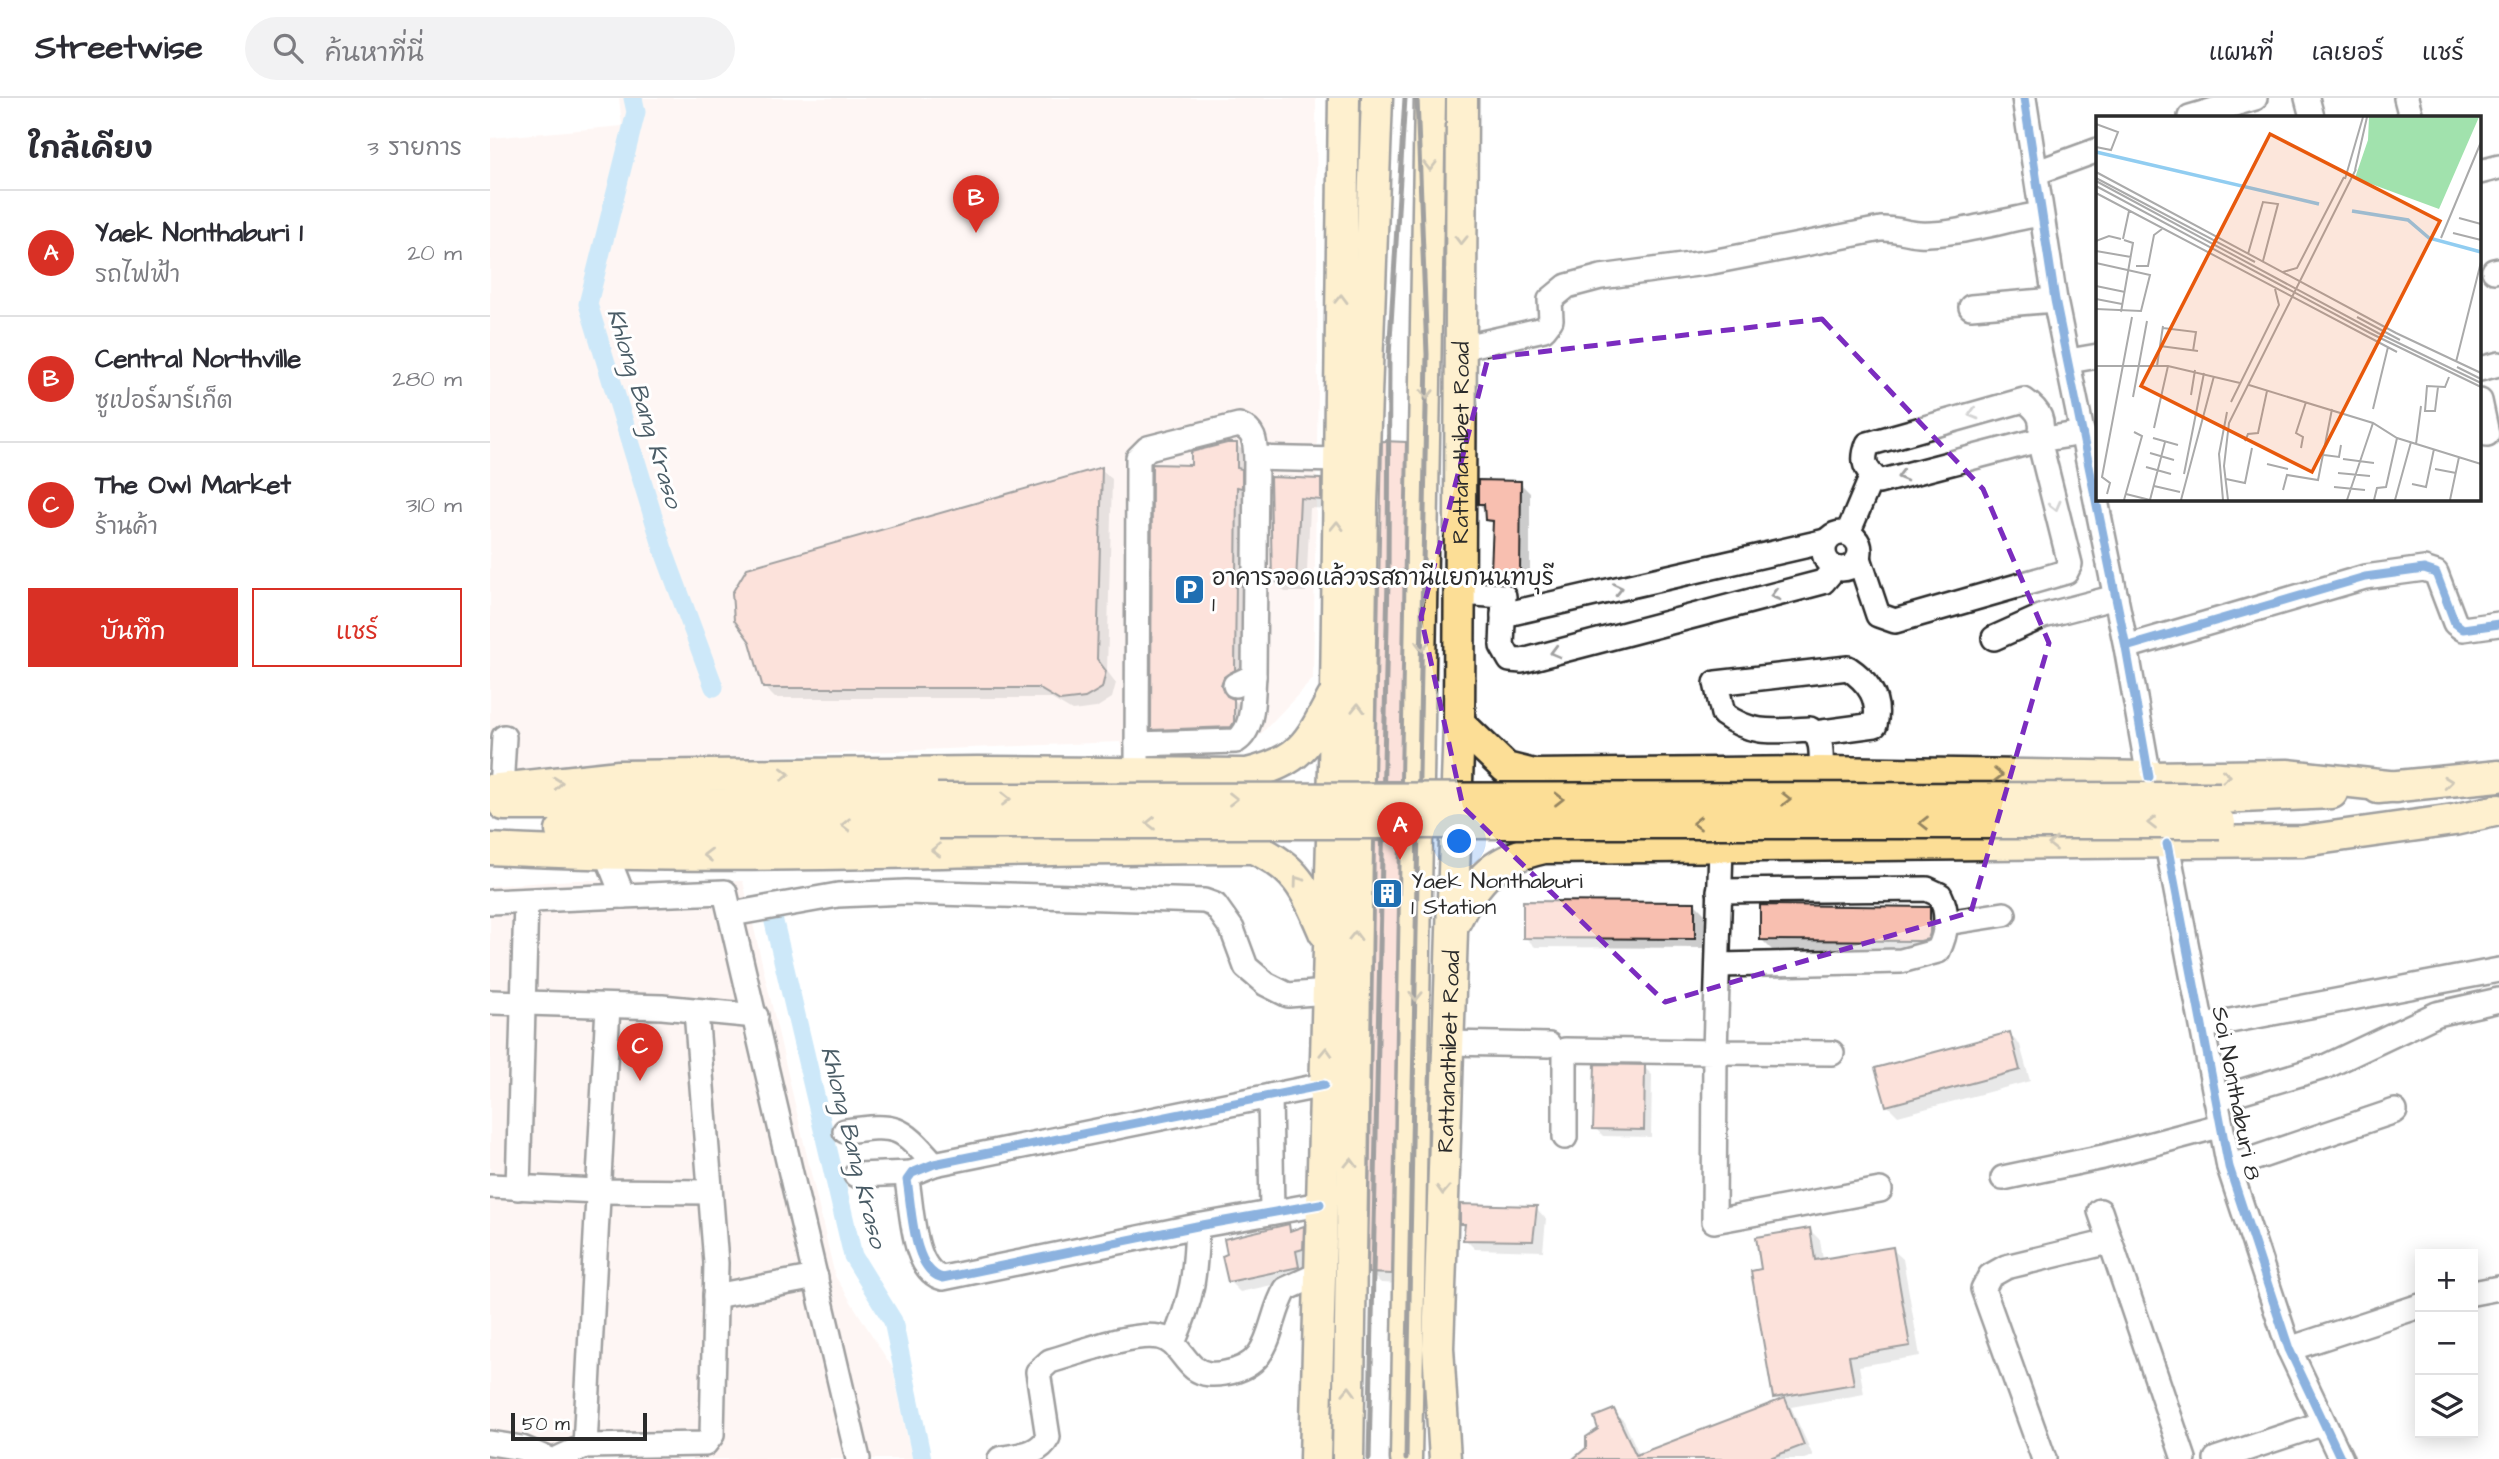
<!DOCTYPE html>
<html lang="th">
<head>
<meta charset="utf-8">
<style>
	:root { --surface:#fff; --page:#f2f2f3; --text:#2b2b33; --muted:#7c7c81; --line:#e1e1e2; --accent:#d93025 }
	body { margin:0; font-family:"Architects Daughter","Playpen Sans Thai",sans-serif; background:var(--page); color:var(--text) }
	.controls { position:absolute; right:21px; bottom:21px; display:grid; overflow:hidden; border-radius:0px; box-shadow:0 4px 18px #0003 }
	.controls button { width:63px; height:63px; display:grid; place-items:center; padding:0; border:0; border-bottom:2px solid var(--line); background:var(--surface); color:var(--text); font:35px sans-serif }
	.scale { position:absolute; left:21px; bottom:18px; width:136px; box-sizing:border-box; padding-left:7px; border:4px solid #2b2b2b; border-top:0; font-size:19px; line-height:24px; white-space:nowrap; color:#2b2b2b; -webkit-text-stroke:5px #fff; paint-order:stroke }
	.you { position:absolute; left:970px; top:744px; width:24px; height:24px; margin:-18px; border:5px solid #fff; border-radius:50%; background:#1a73e8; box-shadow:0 0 0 10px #1a73e833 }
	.badge { display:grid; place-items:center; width:46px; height:46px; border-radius:50%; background:var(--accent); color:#fff; font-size:23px; font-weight:700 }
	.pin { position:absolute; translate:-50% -58px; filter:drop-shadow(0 2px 4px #0008) }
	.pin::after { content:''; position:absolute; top:37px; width:24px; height:21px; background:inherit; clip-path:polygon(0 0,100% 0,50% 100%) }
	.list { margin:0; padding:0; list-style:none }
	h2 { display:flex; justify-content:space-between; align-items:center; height:91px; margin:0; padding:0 28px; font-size:30px }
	h2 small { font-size:23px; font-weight:400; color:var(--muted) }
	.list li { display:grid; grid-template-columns:46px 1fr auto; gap:21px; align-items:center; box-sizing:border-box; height:126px; padding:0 28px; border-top:2px solid var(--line) }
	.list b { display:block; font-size:26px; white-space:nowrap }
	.list p { margin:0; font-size:23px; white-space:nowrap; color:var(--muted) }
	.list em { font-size:23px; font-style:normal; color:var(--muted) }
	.actions { display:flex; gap:14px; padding:21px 28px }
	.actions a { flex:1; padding:16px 0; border:2px solid var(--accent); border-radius:0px; text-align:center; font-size:24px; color:var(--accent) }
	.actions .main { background:var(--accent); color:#fff }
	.icon { flex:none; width:38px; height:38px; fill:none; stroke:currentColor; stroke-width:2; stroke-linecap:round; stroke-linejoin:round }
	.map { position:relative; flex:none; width:2009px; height:1361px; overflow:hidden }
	header { display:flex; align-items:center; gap:42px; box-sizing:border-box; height:98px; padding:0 35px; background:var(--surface); border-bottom:2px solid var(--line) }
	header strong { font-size:33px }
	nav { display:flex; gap:38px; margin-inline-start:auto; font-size:24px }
	.search { width:490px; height:63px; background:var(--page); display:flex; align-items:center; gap:18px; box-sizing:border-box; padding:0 24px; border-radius:38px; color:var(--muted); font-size:26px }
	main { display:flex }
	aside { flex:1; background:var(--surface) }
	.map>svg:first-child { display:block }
	.built { fill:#fdece7 }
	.shadow { fill:#0003 }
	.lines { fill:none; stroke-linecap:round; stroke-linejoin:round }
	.canal { stroke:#91cdf1; stroke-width:19 }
	.building { fill:#f8bfb0; stroke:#2b2b2b; stroke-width:2 }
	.minor-casing { stroke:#2b2b2b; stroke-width:28 }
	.major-casing { stroke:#2b2b2b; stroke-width:35 }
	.minor { stroke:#fff; stroke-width:23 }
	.major { stroke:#fcde96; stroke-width:30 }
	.rail { stroke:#2b2b2b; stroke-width:5 }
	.major-bridge-casing { stroke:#2b2b2b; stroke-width:35; stroke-linecap:butt }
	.major-bridge { stroke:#fcde96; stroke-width:30 }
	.cycleway-casing { stroke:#fff; stroke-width:13 }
	.cycleway { stroke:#0057b8; stroke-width:9 }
	.oneway { stroke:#948460 }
	.oneway2 { stroke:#a0a0a0 }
	.marked { fill:none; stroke:#7b2cbf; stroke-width:5; stroke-dasharray:14 9; stroke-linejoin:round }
	.labels { text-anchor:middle; stroke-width:6; stroke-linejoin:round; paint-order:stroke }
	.street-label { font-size:23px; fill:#2b2b2b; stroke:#fff }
	.poi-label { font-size:23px; fill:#2b2b2b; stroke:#fff; text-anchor:start }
	.water-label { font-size:24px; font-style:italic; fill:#4a5c66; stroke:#fff }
	.inset-river { fill:none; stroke:#91cdf1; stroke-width:3.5 }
	.inset-road { fill:none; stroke:#aaa; stroke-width:2 }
	.view { fill:#e8590c; fill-opacity:0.15; stroke:#e8590c; stroke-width:3.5 }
	.inset-edge { fill:none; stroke:#2b2b2b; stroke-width:3.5 }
</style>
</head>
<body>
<header>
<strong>Streetwise</strong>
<div class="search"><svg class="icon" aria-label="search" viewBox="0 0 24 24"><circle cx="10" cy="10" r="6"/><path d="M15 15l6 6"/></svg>ค้นหาที่นี่</div>
<nav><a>แผนที่</a><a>เลเยอร์</a><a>แชร์</a></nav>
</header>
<main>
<aside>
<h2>ใกล้เคียง<small>3 รายการ</small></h2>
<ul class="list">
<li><span class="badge">A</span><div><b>Yaek Nonthaburi 1</b><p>รถไฟฟ้า</p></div><em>20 m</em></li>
<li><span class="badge">B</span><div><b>Central Northville</b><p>ซูเปอร์มาร์เก็ต</p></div><em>280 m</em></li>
<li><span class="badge">C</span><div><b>The Owl Market</b><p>ร้านค้า</p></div><em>310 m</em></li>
</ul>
<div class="actions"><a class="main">บันทึก</a><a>แชร์</a></div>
</aside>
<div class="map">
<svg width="2009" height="1361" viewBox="0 0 2009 1361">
	<rect width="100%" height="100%" fill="#fff"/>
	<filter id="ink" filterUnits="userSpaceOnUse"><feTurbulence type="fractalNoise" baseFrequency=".0143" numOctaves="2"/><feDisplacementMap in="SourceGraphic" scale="14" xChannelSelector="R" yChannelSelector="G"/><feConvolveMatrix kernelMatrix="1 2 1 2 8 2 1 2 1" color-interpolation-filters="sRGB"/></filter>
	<g filter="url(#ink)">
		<g class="built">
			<polygon points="129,0 826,0 828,288 823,581 752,656 633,656 630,644 233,660 3,673 0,651 0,40 132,28"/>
			<polygon points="82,782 253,783 345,1178 403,1271 422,1361 0,1361 0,788"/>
		</g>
		<g class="shadow">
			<polygon points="916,346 926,356 920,693 898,693 887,682"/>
			<polygon points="747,347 757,357 755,582 744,589 741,598 754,613 754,635 673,641 663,631 702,369"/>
			<polygon points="611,371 622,381 617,573 626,585 622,600 606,610 582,613 560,600 285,600 275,590"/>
			<polygon points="782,380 831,383 841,393 841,411 820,410 816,494 795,494 784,483"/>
			<polygon points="1030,385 1040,395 1040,484 1013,483 1003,473 1005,429 989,405"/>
			<polygon points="909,744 919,755 912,1186 891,1185 880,1175"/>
			<polygon points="1204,805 1215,816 1215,850 1045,849 1035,839"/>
			<polygon points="1439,812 1450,823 1441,853 1282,852 1272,842"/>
			<polygon points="1519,936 1530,947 1540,983 1408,1018 1397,1007"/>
			<polygon points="1154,969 1162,977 1161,1039 1113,1038 1105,1030"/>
			<polygon points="1046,1110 1056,1121 1053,1153 985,1151 975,1141 976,1130 971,1126"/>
			<polygon points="798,1128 804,1134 813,1130 824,1141 819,1179 750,1194 739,1183"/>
			<polygon points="1319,1131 1330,1142 1333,1162 1402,1151 1413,1161 1430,1258 1369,1268 1374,1296 1301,1309 1323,1358 1314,1361 1086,1361 1098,1351 1123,1313 1134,1323 1150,1358 1290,1304 1285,1299 1273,1172"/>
		</g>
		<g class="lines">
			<g class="canal">
				<polyline points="143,0 146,14 98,206 173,451 224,589"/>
				<polyline points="284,824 363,1158 403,1223 432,1361"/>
			</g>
		</g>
		<g class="building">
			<polygon points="892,343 916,344 910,683 885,683"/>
			<polygon points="737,345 747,345 747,370 752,371 752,390 747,389 745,572 734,579 731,587 737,598 744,601 744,624 741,629 661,632 662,366 701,367 701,354"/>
			<polygon points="612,369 607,561 616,573 612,590 595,600 570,603 548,590 273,590 260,544 244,522 242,495 257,470"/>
			<polygon points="780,379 831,381 831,402 810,400 806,485 782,484"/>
			<polygon points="988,382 1031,383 1030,474 1001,473 1003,423 995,422 994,406 988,406"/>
			<polygon points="885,743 909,743 902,1176 878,1175"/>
			<polygon points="1033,803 1205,804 1205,841 1033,840"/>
			<polygon points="1270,807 1440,809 1440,835 1438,841 1430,843 1270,842"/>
			<polygon points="1520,934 1530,972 1396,1008 1385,970"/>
			<polygon points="1105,966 1155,967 1154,1032 1103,1031"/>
			<polygon points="970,1106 1047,1108 1043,1143 973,1142 975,1126 970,1126"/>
			<polygon points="799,1126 800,1133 814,1128 813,1151 806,1153 809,1169 738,1184 732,1158 737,1156 734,1141"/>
			<polygon points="1320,1130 1325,1162 1403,1149 1420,1248 1359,1258 1364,1286 1283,1300 1261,1173 1271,1171 1266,1139"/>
			<polygon points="1295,1300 1314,1347 1277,1361 1083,1361 1096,1350 1096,1339 1108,1331 1104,1319 1124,1311 1146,1357"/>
		</g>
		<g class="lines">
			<defs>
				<g id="minor">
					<polyline points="1534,0 1565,202 1636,549 1659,679"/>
					<polyline points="1817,0 1822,19"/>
					<polyline points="1916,0 1921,19"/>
					<polyline points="1700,19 1765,0"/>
					<polyline points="1990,74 2009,69"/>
					<polyline points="1545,75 1608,52"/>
					<polyline points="2004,173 2009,172"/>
					<polyline points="1481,209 1565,202"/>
					<path d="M970 250 1054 231 1061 222 1060 202 1077 188 1111 179 1222 164 1391 131C1405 130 1415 135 1429 136 1462 138 1515 122 1550 116"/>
					<polyline points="1579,263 1608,258"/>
					<polyline points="1990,271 2009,266"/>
					<polyline points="1990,303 1997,336"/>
					<polyline points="766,360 848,362"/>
					<circle cx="1352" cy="453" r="18"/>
					<polyline points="1358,435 1382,378"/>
					<path d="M1369 460 1388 517 1405 523 1576 474 1580 466 1549 342C1555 323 1550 313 1534 302L1378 346C1371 364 1375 371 1389 384L1549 342 1593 335"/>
					<polyline points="969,495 1014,498 1012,548 1020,562 1032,563 1333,484 1345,470"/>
					<polyline points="1013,517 1336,443"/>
					<polyline points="1504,540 1553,518 1626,499"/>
					<polyline points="1636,549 1875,479 1934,471 1946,475 1965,525 1973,531 2009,526"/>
					<path d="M1325 635 1385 627C1391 601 1379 584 1358 570L1226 585 1233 616C1263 638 1285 633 1320 631 1334 641 1331 658 1331 674"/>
					<path d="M647 646 746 643C765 631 762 599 764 578"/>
					<path d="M647 675 648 360 658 350 749 327C765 333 765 344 766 360L764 578 745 587"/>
					<polyline points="11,691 14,639"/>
					<polyline points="1677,746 1739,1069 1799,1251 1851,1361"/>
					<polyline points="1231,748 1225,954 1342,955"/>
					<polyline points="115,753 133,798 235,794 368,1361"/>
					<polyline points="0,804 133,798"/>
					<polyline points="242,816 348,797 416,794 714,803 725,807 742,831 756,869 776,886 798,897 838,894"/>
					<polyline points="1456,825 1514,816"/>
					<path d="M1229 867 1411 863 1448 853C1457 835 1459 815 1450 797L1437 791 1229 793"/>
					<polyline points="0,904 172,909 266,918"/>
					<polyline points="1714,928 2009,872"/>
					<polyline points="958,945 1059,947"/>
					<polyline points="780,998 782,1114"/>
					<polyline points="1726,1001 1837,968 1947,916 2009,902"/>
					<path d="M355 1033C406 1026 410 1027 444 1066"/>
					<polyline points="1075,1039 1075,952 1225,954 1224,1123 1390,1092"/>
					<polyline points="1739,1069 1905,1013"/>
					<polyline points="366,1077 422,1075"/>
					<polyline points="1513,1080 1613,1059 1729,1028"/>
					<polyline points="0,1088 108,1093 220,1094"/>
					<polyline points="28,1090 36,803"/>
					<path d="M830 1106 707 1128 453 1180C422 1173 422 1109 417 1082L422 1075 444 1066 834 987"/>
					<polyline points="1610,1113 1694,1361"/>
					<polyline points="1983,1195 2009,1190"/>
					<polyline points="225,1198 326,1179"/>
					<path d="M683 1245C703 1199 705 1177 707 1128"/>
					<polyline points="1799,1251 1930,1208"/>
					<polyline points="0,1345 32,1350 58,1361"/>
					<polyline points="95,1348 118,908"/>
					<polyline points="67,1361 95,1348 215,1346 222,1337 226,1165 206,913"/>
					<path d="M510 1361C529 1357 549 1357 558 1339L548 1274 560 1263C589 1255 641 1234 669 1239 686 1242 692 1260 704 1270 714 1277 723 1277 735 1275 785 1267 776 1224 796 1191L829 1176"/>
					<polyline points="1554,1361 1493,1191 1500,1178 1516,1169 1619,1144"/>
					<polyline points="1726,1361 1831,1326"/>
				</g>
				<g id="major">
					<polyline points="969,625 1016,670 1044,677 1331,674 1659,679 1797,677 1907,689"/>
					<polyline points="1888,690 2009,678"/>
					<path d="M0 692 129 678 488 674 757 676C810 663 818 647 842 601"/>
					<polyline points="1730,700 1842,695"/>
					<polyline points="14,707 194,707 447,701"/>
					<polyline points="71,733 449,725"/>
					<path d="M0 751C254 765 509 749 763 750 807 769 816 792 834 834"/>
					<path d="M966 822C988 778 1005 761 1054 750L1813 743 1964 722 2009 712"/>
					<polyline points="825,1361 846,595 854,0"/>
					<polyline points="858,1361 872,406 887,0"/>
					<polyline points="916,1361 940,0"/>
					<path id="s1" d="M955 1361 948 1250 969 625 972 0"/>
				</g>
			</defs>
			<use href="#minor" class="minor-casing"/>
			<use href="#major" class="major-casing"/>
			<use href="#minor" class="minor"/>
			<use href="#major" class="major"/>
			<g class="rail">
				<polyline points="879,1361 898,480 899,258 915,0"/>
				<polyline points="916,1361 937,256 927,0"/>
			</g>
			<defs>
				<g id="major-bridge">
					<polyline points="447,701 1730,700"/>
					<polyline points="449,725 1730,725"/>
				</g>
			</defs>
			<use href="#major-bridge" class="major-bridge-casing"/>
			<use href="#major-bridge" class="major-bridge"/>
			<defs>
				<g id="cycleway">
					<polyline points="1534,0 1565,202 1636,549 1659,679"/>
					<polyline points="1636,549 1875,479 1934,471 1946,475 1965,525 1973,531 2009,526"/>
					<polyline points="1677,746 1739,1069 1799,1251 1851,1361"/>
					<path d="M830 1106 707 1128 453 1180C422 1173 422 1109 417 1082L422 1075 444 1066 834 987"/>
				</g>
			</defs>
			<use href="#cycleway" class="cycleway-casing"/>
			<use href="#cycleway" class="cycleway"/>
		</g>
		<defs><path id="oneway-chevron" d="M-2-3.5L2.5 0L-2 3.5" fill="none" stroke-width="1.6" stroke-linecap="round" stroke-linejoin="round" transform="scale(1.75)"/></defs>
		<g class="oneway">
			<use href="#oneway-chevron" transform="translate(940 68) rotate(90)"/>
			<use href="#oneway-chevron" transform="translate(971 142) rotate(91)"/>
			<use href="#oneway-chevron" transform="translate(851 201) rotate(-89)"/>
			<use href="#oneway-chevron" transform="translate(937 296) rotate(91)"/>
			<use href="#oneway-chevron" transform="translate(847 428) rotate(-89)"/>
			<use href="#oneway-chevron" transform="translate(932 548) rotate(91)"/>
			<use href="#oneway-chevron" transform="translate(868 610) rotate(-89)"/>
			<use href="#oneway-chevron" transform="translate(295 676) rotate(-1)"/>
			<use href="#oneway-chevron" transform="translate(1508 677) rotate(1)"/>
			<use href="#oneway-chevron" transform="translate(1736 678) rotate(-1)"/>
			<use href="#oneway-chevron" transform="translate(1958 684) rotate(-6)"/>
			<use href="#oneway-chevron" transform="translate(68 685) rotate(-6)"/>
			<use href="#oneway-chevron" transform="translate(516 701)"/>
			<use href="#oneway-chevron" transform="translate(743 701)"/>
			<use href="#oneway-chevron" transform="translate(1069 701)"/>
			<use href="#oneway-chevron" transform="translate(1296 701)"/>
			<use href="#oneway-chevron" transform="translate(661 725) rotate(180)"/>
			<use href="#oneway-chevron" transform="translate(1207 725) rotate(180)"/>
			<use href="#oneway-chevron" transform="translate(1434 725) rotate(180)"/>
			<use href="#oneway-chevron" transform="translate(1662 725) rotate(180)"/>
			<use href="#oneway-chevron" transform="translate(356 727) rotate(179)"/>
			<use href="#oneway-chevron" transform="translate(1563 746) rotate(180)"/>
			<use href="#oneway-chevron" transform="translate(446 752) rotate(179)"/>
			<use href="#oneway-chevron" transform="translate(218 757) rotate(-179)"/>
			<use href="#oneway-chevron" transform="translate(808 783) rotate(-126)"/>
			<use href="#oneway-chevron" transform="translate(865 838) rotate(-89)"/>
			<use href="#oneway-chevron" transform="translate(926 898) rotate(91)"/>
			<use href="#oneway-chevron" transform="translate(836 954) rotate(-88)"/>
			<use href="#oneway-chevron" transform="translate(861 1065) rotate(-89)"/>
			<use href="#oneway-chevron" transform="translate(953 1092) rotate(92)"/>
			<use href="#oneway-chevron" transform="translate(859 1293) rotate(-89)"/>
		</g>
		<g class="oneway2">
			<use href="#oneway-chevron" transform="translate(1483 316) rotate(164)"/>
			<use href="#oneway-chevron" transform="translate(1412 378) rotate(165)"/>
			<use href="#oneway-chevron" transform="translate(1565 408) rotate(76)"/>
			<use href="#oneway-chevron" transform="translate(1128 491) rotate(-13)"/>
			<use href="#oneway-chevron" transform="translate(1285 497) rotate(165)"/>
			<use href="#oneway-chevron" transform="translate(1065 554) rotate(165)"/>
		</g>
	</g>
	<path d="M0 0H2009V1361H0ZM1332 221 1493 391 1559 545 1481 814 1175 904 973 709 931 519 998 260Z" fill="#fff" fill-opacity=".55" fill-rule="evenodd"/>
	<path class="marked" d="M1332 221 1493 391 1559 545 1481 814 1175 904 973 709 931 519 998 260Z"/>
	<defs>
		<symbol id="parking-square" viewBox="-11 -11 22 22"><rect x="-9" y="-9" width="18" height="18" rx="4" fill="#1f6fb2" stroke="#fff"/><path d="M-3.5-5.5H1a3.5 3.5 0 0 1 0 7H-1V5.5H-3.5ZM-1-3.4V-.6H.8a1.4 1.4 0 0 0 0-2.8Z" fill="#fff"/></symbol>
		<symbol id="building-square" viewBox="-11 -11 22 22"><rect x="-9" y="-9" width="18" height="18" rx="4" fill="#1f6fb2" stroke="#fff"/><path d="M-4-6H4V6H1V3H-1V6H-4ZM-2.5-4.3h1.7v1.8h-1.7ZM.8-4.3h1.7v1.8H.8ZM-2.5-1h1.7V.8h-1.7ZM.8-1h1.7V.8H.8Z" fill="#fff"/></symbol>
	</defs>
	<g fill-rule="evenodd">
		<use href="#parking-square" x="682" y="474" width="35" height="35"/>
		<use href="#building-square" x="880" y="778" width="35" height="35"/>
	</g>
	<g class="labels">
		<g class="street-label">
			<text dy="8" stroke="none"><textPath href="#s1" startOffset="1017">Rattanathibet Road</textPath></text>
			<text dy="8" stroke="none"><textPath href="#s1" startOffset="408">Rattanathibet Road</textPath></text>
			<text transform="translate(1747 995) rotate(79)" y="8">Soi Nonthaburi 8</text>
		</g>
		<g class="poi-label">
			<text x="722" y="487">อาคารจอดแล้วจรสถานีแยกนนทบุรี<tspan x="722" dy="26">1</tspan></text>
			<text x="921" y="790">Yaek Nonthaburi<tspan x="921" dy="26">1 Station</tspan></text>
		</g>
		<g class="water-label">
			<text transform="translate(155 310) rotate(73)" y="8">Khlong Bang Kraso</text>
			<text transform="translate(364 1049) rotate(76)" y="8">Khlong Bang Kraso</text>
		</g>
	</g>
	<g transform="translate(1606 18)">
		<rect width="385" height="385" fill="#fff"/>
		<path d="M273 1H383L343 93 259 62 272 24Z" fill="#a1e2ad"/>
		<path class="inset-river" d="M0 36 223 88M256 95 312 104 333 122 385 136"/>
		<path class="inset-road" d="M0 8 22 16 15 34 0 31M259 54 271 1M0 56 300 217 385 257M0 62 159 146M249 63 267 1M0 65 282 217 385 267M0 70 274 217 385 271M0 77 301 236M363 102 385 108M357 117 385 124M345 122 385 26M27 123 33 95M0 125 13 120 25 123M0 135 35 141M152 138 167 86 182 88 167 145M0 147 54 159 45 195 0 193M40 150H52L58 119 66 113M187 156 201 152 248 61M0 170 29 176M0 183 26 188M25 196 37 127 28 124M261 201 304 224M67 212 100 216 97 235M64 230 102 235M360 246 385 146M0 250H72L144 267M61 250 67 210M361 251 385 263M153 269 277 307 301 322 385 348M342 271 339 295H329L331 270 349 271 353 261M95 279 99 254M37 281 51 205M135 286 183 189 179 173M277 293 292 231M58 312 72 250M57 322 82 329M149 325 152 318 162 317 171 275M320 328 325 290M205 332 207 321 200 317 210 286M54 337 78 344M228 339 243 341 245 329M247 343 278 347M171 348 192 353M50 351 75 358M339 353 360 357M242 357 274 360M88 358 108 257M130 363 149 367 156 332M316 368 330 371 338 333M58 370 84 376M238 371 269 374M187 374 191 359 222 364 236 293M11 378 14 367 6 361 36 201M30 378 54 384M28 384 46 320 38 316M54 384 69 326M85 384 118 260M127 384 123 338 131 296M132 384 128 350 133 307 260 53M251 384 277 307M278 384 281 372 290 371 301 322M299 384 315 326M354 384 363 341"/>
		<path class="view" d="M174 18 344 105 216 356 45 270Z"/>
		<rect width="385" height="385" class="inset-edge"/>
	</g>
</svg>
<div class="controls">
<button>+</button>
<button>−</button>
<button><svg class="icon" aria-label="layers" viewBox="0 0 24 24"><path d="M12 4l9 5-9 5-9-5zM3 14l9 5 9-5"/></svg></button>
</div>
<div class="scale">50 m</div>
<div class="you"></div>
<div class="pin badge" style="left:910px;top:762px">A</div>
<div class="pin badge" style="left:486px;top:135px">B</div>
<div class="pin badge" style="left:150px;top:983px">C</div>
</div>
</main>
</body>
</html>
